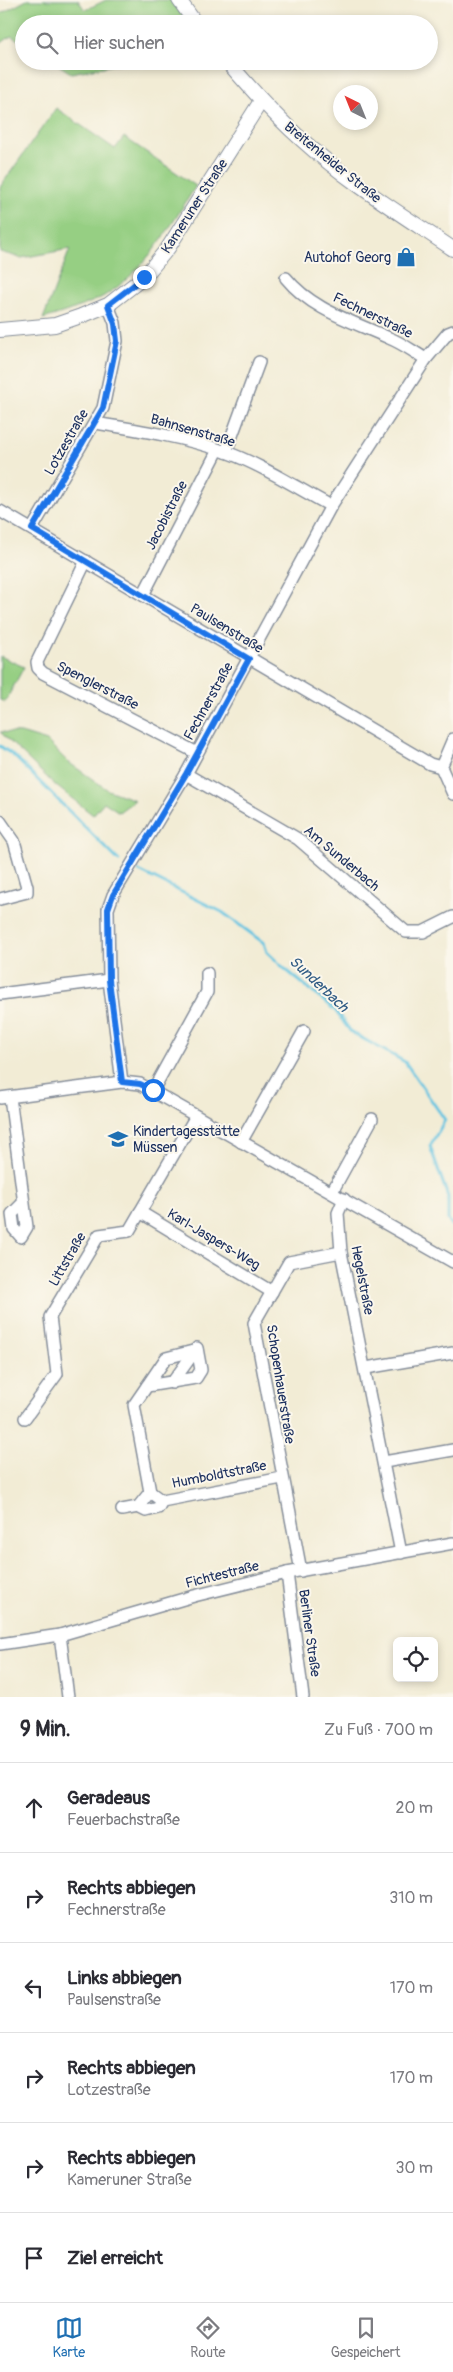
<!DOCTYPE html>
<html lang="de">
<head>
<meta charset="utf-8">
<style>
	:root { --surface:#fff; --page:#f7f7f7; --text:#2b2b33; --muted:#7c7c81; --line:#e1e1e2; --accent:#1f6fb2 }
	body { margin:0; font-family:Pangolin,sans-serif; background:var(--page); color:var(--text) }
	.controls { position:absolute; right:15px; bottom:15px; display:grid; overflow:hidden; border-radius:8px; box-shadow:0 2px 8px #0003 }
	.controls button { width:45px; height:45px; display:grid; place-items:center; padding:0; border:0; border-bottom:1px solid var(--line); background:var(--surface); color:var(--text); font:25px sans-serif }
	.compass { position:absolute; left:333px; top:85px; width:45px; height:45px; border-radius:50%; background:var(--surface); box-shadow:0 2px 8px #0003; rotate:317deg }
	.stop { position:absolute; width:15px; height:15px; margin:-11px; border:4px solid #1a73e8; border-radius:50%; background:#fff }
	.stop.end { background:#1a73e8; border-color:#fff; box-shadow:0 1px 5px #0008 }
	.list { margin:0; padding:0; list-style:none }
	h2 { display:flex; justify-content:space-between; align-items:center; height:65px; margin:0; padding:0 20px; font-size:21px }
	h2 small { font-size:16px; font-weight:400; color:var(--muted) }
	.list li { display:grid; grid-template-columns:32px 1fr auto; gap:15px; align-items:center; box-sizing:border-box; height:90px; padding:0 20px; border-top:1px solid var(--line) }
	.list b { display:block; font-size:19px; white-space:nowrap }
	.list p { margin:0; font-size:16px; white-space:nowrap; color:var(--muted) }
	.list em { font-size:16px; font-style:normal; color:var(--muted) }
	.icon { flex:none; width:28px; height:28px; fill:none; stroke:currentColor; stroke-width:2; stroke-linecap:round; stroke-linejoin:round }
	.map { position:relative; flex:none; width:453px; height:1697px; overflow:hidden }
	.search { position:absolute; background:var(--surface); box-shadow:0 2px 8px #0003; left:15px; right:15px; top:15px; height:55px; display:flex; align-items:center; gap:12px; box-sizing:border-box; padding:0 18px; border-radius:28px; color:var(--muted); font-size:19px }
	.sheet { height:605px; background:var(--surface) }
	nav { display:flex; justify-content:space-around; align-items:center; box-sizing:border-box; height:70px; border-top:1px solid var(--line); background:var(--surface); font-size:14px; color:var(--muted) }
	nav a { display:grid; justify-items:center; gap:2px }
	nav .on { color:var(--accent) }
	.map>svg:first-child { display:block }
	.green { fill:#96cf83; stroke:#587f70 }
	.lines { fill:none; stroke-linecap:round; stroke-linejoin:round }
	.stream { stroke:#63c4e1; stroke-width:3 }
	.minor-casing { stroke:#868e9a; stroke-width:14 }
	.tertiary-casing { stroke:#868e9a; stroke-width:16 }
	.minor { stroke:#fff; stroke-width:11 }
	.tertiary { stroke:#fff; stroke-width:14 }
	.route { stroke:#1a73e8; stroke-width:6 }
	.labels { text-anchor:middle; stroke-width:4; stroke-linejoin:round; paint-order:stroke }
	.street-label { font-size:14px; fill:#1b2f5e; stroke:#fbf7ec }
	.poi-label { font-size:14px; fill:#1b2f5e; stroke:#fbf7ec; text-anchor:end }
	.water-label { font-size:15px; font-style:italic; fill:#315c85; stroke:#fbf7ec }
</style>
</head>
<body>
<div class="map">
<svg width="453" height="1697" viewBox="0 0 453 1697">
	<rect width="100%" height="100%" fill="#fbf7ec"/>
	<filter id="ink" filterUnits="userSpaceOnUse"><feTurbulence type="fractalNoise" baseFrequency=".02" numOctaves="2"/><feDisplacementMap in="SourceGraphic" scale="10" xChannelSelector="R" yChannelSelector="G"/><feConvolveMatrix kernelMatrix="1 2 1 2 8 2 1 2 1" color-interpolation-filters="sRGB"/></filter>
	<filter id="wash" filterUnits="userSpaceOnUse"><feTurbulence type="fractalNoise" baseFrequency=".0096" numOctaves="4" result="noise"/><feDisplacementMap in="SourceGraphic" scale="20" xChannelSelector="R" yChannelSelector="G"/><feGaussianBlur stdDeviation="1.12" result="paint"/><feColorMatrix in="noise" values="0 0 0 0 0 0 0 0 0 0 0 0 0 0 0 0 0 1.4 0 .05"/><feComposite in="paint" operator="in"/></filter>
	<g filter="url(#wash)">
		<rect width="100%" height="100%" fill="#f2ecd5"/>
		<g class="green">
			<polygon points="27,0 78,0 85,10 106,0 172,0 188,24 24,24 24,43 11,36 0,44 0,14"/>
			<polygon points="52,61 134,61 71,73"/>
			<path d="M56 108 115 149 124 137 196 186C171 225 146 271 104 296 88 305 62 313 43 319L70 249 21 258 0 252V187Z"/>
			<polygon points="0,656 24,667 5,702 0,700"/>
			<polygon points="0,732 21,733 47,741 68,762 108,790 135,800 119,812 104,802 93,815 55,785"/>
		</g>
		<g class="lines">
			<g class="stream">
				<polyline points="0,746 14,756 119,861"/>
				<polyline points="139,871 222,912 264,943 267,952 285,969 335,1010 351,1032 405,1062 445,1120 430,1146 448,1197 448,1220 453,1226"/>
			</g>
		</g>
	</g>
	<g filter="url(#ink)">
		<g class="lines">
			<defs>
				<g id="minor">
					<path d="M286 278C312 310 352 321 389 338 402 343 414 352 426 359"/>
					<path d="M95 423C139 430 184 437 226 452 262 465 297 488 331 506"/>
					<polyline points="226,452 259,362"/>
					<polyline points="0,511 430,764 441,767"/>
					<polyline points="32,529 103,408 117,341 115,323 108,305"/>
					<polyline points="86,561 37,662 38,668 43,673 197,753"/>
					<polyline points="143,595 218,450"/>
					<polyline points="441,767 453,739"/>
					<polyline points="441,767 453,794"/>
					<polyline points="186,774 298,839 406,932 423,932 453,917"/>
					<polyline points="0,821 14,841 27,887 27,892 0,899"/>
					<polyline points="0,994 109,980"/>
					<polyline points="122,1082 109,980 108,909 113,895 186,774 331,506 426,359 448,333 453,331"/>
					<polyline points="153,1090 207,992 207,973"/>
					<polyline points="10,1097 27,1227 21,1237 14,1229 12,1214 24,1202"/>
					<polyline points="0,1098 122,1082 140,1084 453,1262"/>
					<polyline points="241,1142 304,1031"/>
					<polyline points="332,1192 372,1119"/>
					<polyline points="344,1199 338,1213 341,1252 401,1553"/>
					<polyline points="140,1212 272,1292"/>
					<polyline points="366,1368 453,1353"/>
					<polyline points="172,1383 195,1351"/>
					<polyline points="147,1386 166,1358 197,1350"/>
					<polyline points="25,1418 57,1374 50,1317 99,1235 129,1231 196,1116"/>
					<polyline points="384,1462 453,1450"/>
					<polyline points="150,1492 134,1405 147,1386 196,1378 201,1370 197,1348"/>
					<polyline points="138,1507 146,1511 158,1508 162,1501"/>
					<polyline points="122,1510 138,1507 150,1492 162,1501 282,1478"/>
					<polyline points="301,1571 254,1323 289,1262 341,1252"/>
					<polyline points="287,1573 303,1697"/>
					<polyline points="60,1635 68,1697"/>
					<polyline points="0,1644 60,1635 194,1596 287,1573 453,1543"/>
				</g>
				<g id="tertiary">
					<polyline points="179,0 196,24"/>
					<path d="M227 61C250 88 274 115 301 139 347 181 401 214 453 249"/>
					<polyline points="0,330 55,325 81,316 108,305 144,277 168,248 261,101"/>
				</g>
			</defs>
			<use href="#minor" class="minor-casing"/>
			<use href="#tertiary" class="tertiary-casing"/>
			<use href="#minor" class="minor"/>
			<use href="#tertiary" class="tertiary"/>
		</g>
	</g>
	<g class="lines" filter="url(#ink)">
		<polyline class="route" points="144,277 108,305 115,324 117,341 103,408 32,529 249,659 186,774 113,895 108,909 109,980 122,1082 140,1084 153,1090"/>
	</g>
	<defs>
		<symbol id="shop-bare" viewBox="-9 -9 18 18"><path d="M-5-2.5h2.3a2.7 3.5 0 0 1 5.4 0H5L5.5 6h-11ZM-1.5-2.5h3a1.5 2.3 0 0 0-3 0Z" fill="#1f6fb2" stroke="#fbf7ec" stroke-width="2.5" paint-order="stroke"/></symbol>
		<symbol id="school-bare" viewBox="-9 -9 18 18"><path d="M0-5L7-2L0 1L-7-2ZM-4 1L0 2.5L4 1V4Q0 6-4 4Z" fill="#1f6fb2" stroke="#fbf7ec" stroke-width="2.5" paint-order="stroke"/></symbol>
	</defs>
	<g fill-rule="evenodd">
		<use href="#shop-bare" x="392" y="243" width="28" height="28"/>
		<use href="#school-bare" x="104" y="1125" width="28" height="28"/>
	</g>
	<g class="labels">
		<g class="street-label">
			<text transform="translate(333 162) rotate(39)" y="5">Breitenheider Straße</text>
			<text transform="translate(194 206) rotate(-57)" y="5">Kameruner Straße</text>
			<text transform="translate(373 315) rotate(26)" y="5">Fechnerstraße</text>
			<text transform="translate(193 430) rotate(16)" y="5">Bahnsenstraße</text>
			<text transform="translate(66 442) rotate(-60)" y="5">Lotzestraße</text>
			<text transform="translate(166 515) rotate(-63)" y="5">Jacobistraße</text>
			<text transform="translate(227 628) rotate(31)" y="5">Paulsenstraße</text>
			<text transform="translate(98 685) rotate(27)" y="5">Spenglerstraße</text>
			<text transform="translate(208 701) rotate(-61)" y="5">Fechnerstraße</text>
			<text transform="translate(342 858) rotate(40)" y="5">Am Sunderbach</text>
			<text transform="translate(214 1239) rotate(31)" y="5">Karl-Jaspers-Weg</text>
			<text transform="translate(67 1259) rotate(-60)" y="5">Littstraße</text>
			<text transform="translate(363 1280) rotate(79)" y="5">Hegelstraße</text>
			<text transform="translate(281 1384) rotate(81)" y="5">Schopenhauerstraße</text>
			<text transform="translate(219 1474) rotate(-11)" y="5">Humboldtstraße</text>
			<text transform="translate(222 1574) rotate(-14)" y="5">Fichtestraße</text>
			<text transform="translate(310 1633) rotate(82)" y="5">Berliner Straße</text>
		</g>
		<g class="poi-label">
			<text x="391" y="262">Autohof Georg</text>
			<text x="133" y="1136" text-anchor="start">Kindertagesstätte<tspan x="133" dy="16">Müssen</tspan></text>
		</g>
		<g class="water-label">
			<text transform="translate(319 984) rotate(43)" y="5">Sunderbach</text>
		</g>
	</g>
</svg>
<div class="controls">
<button><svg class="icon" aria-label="locate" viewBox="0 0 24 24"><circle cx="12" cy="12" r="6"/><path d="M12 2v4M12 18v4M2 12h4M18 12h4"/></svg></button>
</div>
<svg class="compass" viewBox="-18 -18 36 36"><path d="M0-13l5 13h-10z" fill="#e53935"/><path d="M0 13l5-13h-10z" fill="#7c7c81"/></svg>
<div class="stop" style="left:153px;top:1090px"></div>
<div class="stop end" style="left:144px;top:277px"></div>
<div class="search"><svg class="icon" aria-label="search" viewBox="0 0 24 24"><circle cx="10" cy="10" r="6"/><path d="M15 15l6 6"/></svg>Hier suchen</div>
</div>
<section class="sheet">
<h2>9 Min.<small>Zu Fuß · 700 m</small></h2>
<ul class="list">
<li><svg class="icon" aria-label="ahead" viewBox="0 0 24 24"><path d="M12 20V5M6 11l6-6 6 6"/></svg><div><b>Geradeaus</b><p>Feuerbachstraße</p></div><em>20 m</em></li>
<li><svg class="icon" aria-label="right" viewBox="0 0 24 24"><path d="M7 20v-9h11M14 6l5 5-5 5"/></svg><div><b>Rechts abbiegen</b><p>Fechnerstraße</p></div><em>310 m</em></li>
<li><svg class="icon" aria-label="left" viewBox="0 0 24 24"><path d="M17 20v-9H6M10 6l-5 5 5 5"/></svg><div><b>Links abbiegen</b><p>Paulsenstraße</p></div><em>170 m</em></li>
<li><svg class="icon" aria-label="right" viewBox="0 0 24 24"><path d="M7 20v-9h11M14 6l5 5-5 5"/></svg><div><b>Rechts abbiegen</b><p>Lotzestraße</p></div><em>170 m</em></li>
<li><svg class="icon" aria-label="right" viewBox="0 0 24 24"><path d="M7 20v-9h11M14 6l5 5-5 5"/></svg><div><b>Rechts abbiegen</b><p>Kameruner Straße</p></div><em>30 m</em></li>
<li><svg class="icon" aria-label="arrive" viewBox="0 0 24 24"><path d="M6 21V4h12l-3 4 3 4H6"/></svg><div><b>Ziel erreicht</b></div></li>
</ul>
</section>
<nav>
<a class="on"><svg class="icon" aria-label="map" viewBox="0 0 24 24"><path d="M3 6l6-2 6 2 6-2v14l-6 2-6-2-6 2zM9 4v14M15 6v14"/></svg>Karte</a>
<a><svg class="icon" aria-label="directions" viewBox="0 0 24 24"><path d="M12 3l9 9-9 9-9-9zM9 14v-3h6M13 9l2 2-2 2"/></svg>Route</a>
<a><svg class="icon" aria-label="saved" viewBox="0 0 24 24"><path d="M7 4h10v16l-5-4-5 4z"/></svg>Gespeichert</a>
</nav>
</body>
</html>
